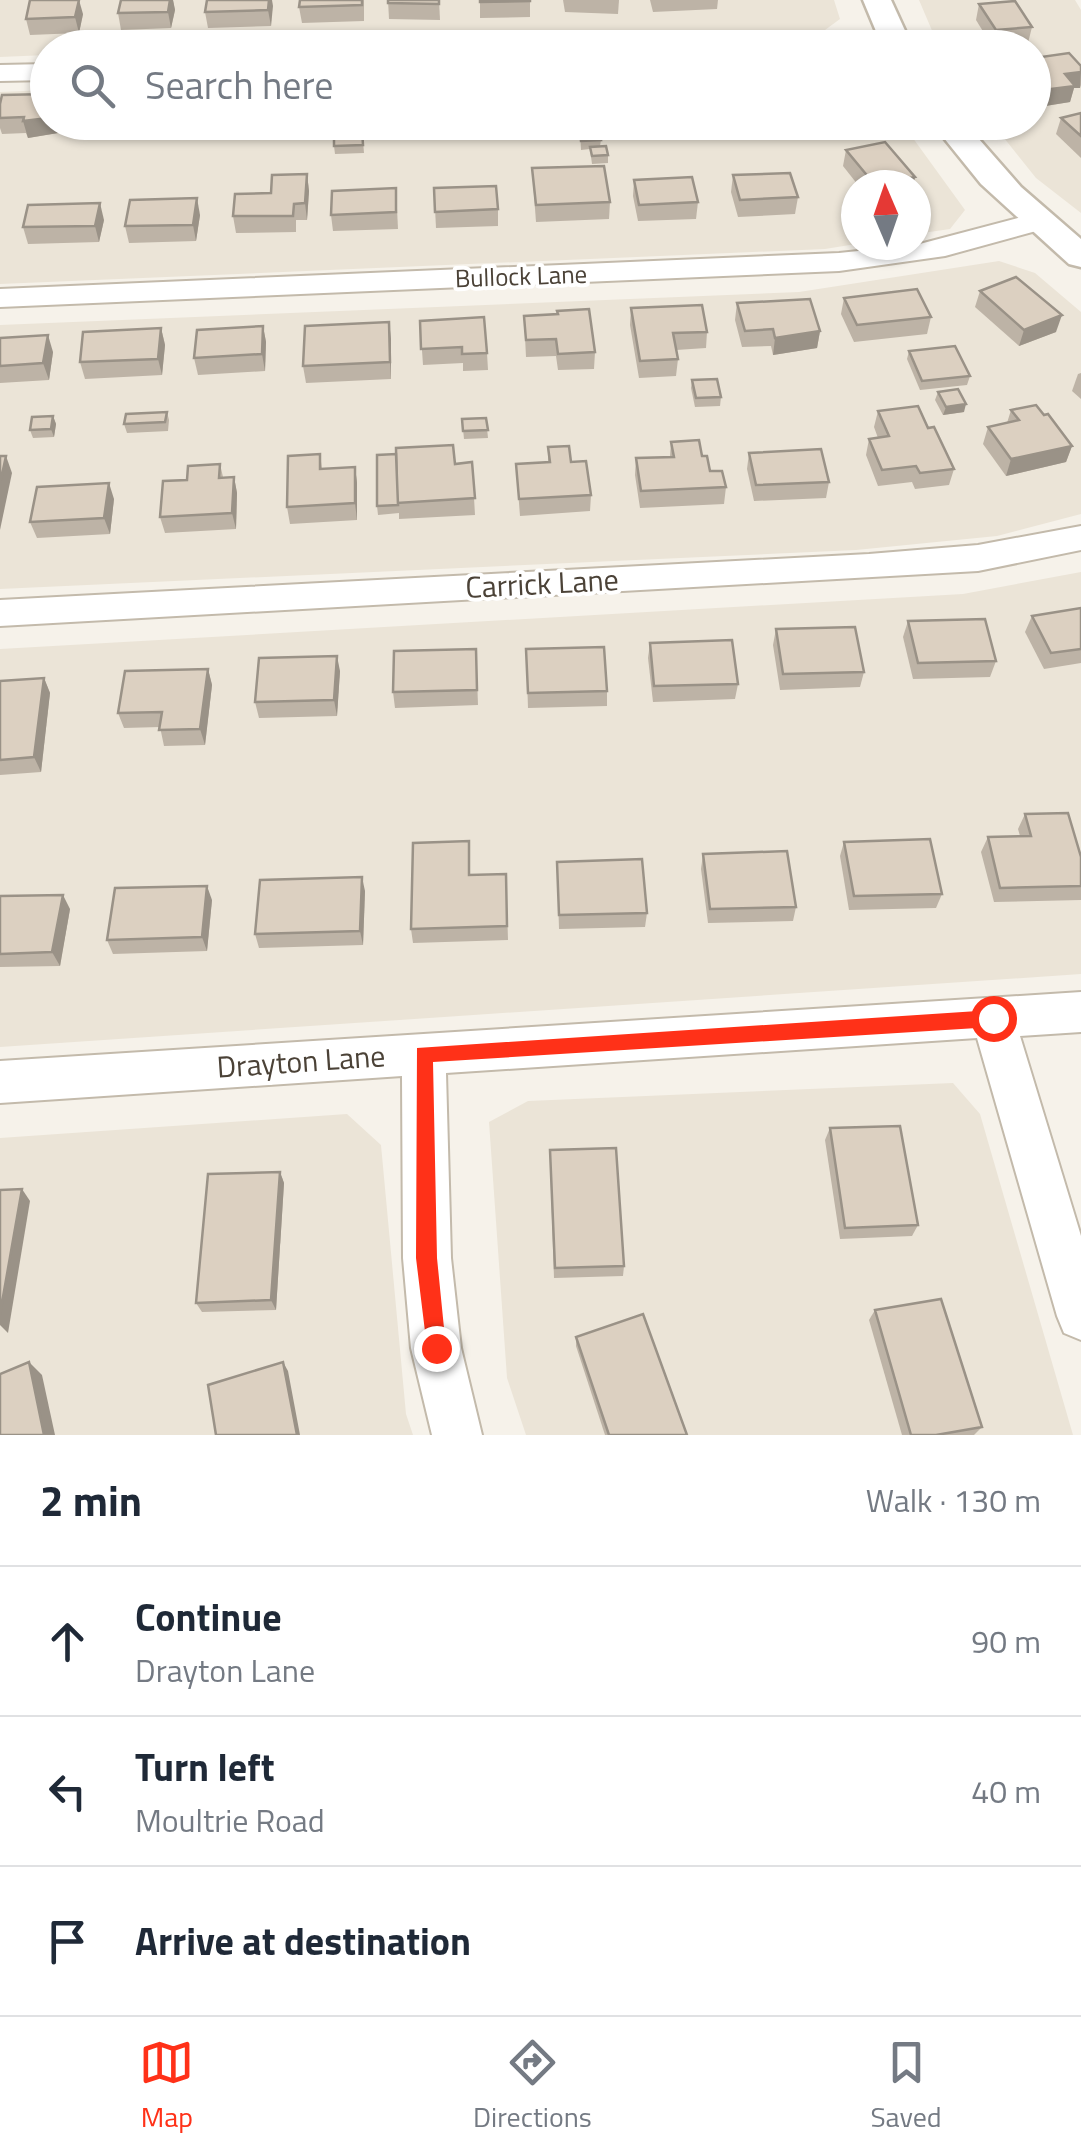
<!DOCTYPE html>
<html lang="en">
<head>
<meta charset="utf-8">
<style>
	:root { --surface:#fff; --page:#f2f2f3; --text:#1f2937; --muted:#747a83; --line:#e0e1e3; --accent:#ff3118 }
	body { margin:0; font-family:"Titillium Web",sans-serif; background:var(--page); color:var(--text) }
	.compass { position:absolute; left:841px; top:170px; width:90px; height:90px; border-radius:50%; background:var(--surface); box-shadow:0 2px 8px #0004; rotate:358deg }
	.stop { position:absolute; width:30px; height:30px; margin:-22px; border:8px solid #ff3118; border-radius:50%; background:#fff }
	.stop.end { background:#ff3118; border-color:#fff; box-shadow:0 2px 10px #0008 }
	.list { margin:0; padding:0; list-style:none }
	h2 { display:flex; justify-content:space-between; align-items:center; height:130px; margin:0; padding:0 40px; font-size:42px }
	h2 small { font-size:32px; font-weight:400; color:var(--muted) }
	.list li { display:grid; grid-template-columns:65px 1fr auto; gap:30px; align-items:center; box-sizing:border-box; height:150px; padding:0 40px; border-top:2px solid var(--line) }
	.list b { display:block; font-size:38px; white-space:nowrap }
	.list p { margin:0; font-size:32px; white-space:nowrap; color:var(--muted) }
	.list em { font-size:32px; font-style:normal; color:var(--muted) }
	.icon { flex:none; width:55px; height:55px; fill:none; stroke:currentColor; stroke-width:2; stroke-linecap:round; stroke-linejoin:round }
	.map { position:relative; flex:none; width:1081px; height:1435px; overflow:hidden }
	.search { position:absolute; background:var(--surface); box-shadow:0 2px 8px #0004; left:30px; right:30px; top:30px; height:110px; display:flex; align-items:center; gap:25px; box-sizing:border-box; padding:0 35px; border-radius:55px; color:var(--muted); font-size:38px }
	.sheet { height:580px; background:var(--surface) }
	nav { display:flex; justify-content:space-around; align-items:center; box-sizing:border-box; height:140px; border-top:2px solid var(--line); background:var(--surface); font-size:28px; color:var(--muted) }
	nav a { display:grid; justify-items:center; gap:5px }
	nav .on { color:var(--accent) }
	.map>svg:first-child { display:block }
	.residential { fill:#ebe4d7 }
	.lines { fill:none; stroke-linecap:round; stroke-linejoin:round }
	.minor-casing { stroke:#c3baab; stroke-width:4 }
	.tertiary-casing { stroke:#c3baab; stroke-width:5 }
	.minor { fill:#fff; fill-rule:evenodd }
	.tertiary { fill:#fff; fill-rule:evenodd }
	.wall { fill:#bdb3a6 }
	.shaded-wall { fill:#9a9287 }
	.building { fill:#dcd0c1; stroke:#9a9287; stroke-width:2.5 }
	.route { fill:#ff3118 }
	.labels { text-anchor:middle; stroke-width:8; stroke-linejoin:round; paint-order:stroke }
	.far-street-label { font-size:25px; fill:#4b4237; stroke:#fff }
	.street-label { font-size:30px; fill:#4b4237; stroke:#fff }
</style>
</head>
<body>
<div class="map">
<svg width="1081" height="1435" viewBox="0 0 1081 1435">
	<rect width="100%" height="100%" fill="#f6f2ea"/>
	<g class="residential">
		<polygon points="0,0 834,0 840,19 825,30 285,47 48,48 47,55 0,57"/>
		<polygon points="919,0 1075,0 1081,10 1081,213 1036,178 992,123 1034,122 1034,48 939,47"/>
		<polygon points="47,90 48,122 902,123 965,210 950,229 916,234 916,185 856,185 856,244 825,249 0,284 0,92"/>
		<polygon points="999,261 1035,273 1081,312 1081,514 997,536 856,550 0,589 0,325 799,292"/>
		<polygon points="1081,572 1081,974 0,1047 0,649 963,594"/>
		<polygon points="953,1083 980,1114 1073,1435 526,1435 507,1378 489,1122 528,1101"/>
		<polygon points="347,1114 381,1145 406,1414 413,1435 0,1435 0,1138"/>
	</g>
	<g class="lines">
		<defs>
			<g id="minor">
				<polygon points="894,33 903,35 906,40 903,45 677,48 689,40"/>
				<polygon points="48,64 48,80 0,81 0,65"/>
				<polygon points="1037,213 1047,216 1051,222 1047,228 945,256 839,271 0,307 0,289 839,253 916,245"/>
				<polygon points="1081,526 1081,550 978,571 0,626 0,600 869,554 978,545"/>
				<polygon points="1081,992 1081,1032 1020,1036 1081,1236 1081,1340 1064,1333 1057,1316 977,1038 446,1073 451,1258 461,1348 482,1435 432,1435 411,1348 403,1258 402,1076 0,1103 0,1061"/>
			</g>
			<g id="tertiary">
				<polygon points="863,0 891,0 913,48 883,48"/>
				<polygon points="931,122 964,122 1021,187 1081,239 1081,267 1069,264 981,184"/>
			</g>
		</defs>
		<use href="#minor" class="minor-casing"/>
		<use href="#tertiary" class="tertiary-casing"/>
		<use href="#minor" class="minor"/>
		<use href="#tertiary" class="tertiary"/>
	</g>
	<g class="wall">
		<polygon points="121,0 173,0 175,10 171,28 121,30 118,13"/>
		<polygon points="207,0 272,0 271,26 208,28 205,12"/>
		<polygon points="364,0 364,21 302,23 299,7"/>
		<polygon points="388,0 439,0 440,20 389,19"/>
		<polygon points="480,0 530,0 530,17 480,18"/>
		<polygon points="563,0 619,0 618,14 565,12"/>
		<polygon points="650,0 718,0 717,9 653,12"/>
		<polygon points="979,4 1032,27 1028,43 992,46 976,20"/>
		<polygon points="83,14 79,33 30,35 26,19"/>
		<polygon points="1034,58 1081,66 1081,85 1080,88 1074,88 1070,102 1039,107 1034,101"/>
		<polygon points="0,104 64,132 28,138 26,133 2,134 0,128"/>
		<polygon points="1081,113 1081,158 1056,134 1061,118"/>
		<polygon points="97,122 164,122 163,129 150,129 148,138 123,139 121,130 99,131"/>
		<polygon points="197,122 259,122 197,125"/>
		<polygon points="362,129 364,153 335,154 334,146"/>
		<polygon points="580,131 601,140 600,146 608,155 608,163 592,164 590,149 581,150"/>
		<polygon points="846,150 915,177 913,185 858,185 843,166"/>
		<polygon points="532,168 610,202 609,219 536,222"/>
		<polygon points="307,174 309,191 307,220 296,220 296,232 236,233 233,216 271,193"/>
		<polygon points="733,175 798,197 795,214 738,217 731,192"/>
		<polygon points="634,180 698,202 696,219 638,221 633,196"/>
		<polygon points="396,188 398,229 333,231 331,215"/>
		<polygon points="434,188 498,209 498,226 436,228"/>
		<polygon points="200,215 196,241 129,243 125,226"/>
		<polygon points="104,220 99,242 28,244 23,227"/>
		<polygon points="980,291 1056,332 1019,346 975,307"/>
		<polygon points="844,298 931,317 927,334 854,342 841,314"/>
		<polygon points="737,303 820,331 817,348 773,355 771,346 742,347 735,320"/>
		<polygon points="631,308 707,332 706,348 676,350 678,359 676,376 639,378 630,325"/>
		<polygon points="557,314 595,352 594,369 558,370 556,356 526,357 524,316"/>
		<polygon points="420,321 487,353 488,370 463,371 463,363 423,365"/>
		<polygon points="263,326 266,342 265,371 198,375 194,358"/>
		<polygon points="161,328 165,345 162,375 85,379 80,362"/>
		<polygon points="0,338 53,352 49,380 0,383"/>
		<polygon points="391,339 391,379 306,383 303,366"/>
		<polygon points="909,351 970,376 967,385 920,390 907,359"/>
		<polygon points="1081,373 1081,399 1072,391 1078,374"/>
		<polygon points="692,380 721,397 720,406 695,407 691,388"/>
		<polygon points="938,392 964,412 943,415 935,400"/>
		<polygon points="1011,410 1044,415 1072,446 1066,462 1006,476 983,444 988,427 1007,423"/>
		<polygon points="878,411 928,428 954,469 949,485 915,489 912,482 878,486 866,455 869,439 878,438 874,427"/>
		<polygon points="167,412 169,420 168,431 127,433 124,424"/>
		<polygon points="53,416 56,424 54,437 33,438 30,430"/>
		<polygon points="486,418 488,438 464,439 462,419"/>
		<polygon points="671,442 702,456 710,471 726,487 724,504 640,508 635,475 636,458 670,457"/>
		<polygon points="548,447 571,462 591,495 590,511 520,516 516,464 548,462"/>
		<polygon points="749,453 829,482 826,498 754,501 747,469"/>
		<polygon points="320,454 322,469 355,467 357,483 357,520 290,524 287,507"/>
		<polygon points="472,462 475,515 399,519 399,513 378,515 377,506 455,464"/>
		<polygon points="220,464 223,477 234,477 237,493 236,529 165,533 160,517 187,480"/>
		<polygon points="114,499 110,534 37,538 30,522"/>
		<polygon points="1081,608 1081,663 1044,669 1025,632 1032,616"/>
		<polygon points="908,621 996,661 990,677 913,679 903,637"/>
		<polygon points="776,629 864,672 860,687 780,690 773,645"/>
		<polygon points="650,643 738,684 735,699 653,702 648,658"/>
		<polygon points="476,649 478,705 395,708 393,692"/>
		<polygon points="526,649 607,691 607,706 528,708"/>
		<polygon points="208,669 212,685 205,745 164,746 160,727 124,728 118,713"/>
		<polygon points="340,671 337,716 259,718 255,702"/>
		<polygon points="44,678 50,693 41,772 0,775 0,681"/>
		<polygon points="1025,814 1081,857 1081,900 994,902 981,852 988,837 1020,836 1018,829"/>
		<polygon points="844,842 942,894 936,908 849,910 840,856"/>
		<polygon points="703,854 796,907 793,921 708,923 701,869"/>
		<polygon points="470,856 470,875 506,874 508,940 413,943 411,929"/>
		<polygon points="557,862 647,913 645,927 559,929"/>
		<polygon points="365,891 363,945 259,948 255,934"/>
		<polygon points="0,896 70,909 60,966 0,967"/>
		<polygon points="212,900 207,951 113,954 107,940"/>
		<polygon points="830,1128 918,1225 912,1236 840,1239 825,1140"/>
		<polygon points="550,1162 624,1266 623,1276 554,1278"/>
		<polygon points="280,1172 284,1183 276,1310 202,1312 196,1303"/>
		<polygon points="875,1310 982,1427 974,1435 902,1435 869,1320"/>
		<polygon points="576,1337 687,1435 605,1435 576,1346"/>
	</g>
	<g class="shaded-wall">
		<polygon points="79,0 83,14 79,33 75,17"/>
		<polygon points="170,0 173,0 175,10 171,28 168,12"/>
		<polygon points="269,0 272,0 273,6 271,26 268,10"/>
		<polygon points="1081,72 1080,88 1074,88 1070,102 1039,107 1043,90 1065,74"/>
		<polygon points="48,118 48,122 66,122 64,132 28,138 23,121"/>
		<polygon points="144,122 148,122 150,129 148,138"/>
		<polygon points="817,122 846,122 817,127"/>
		<polygon points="307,174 309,191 307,220 305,203"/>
		<polygon points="915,177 913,185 878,185"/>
		<polygon points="197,198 200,215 196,241 193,225"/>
		<polygon points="100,203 104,220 99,242 95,226"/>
		<polygon points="1062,315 1056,332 1019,346 1024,330"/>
		<polygon points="389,322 391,339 391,379 390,362"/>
		<polygon points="263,326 266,342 265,371 262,354"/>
		<polygon points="161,328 165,345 162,375 158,359"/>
		<polygon points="820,331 817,348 773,355 775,338"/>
		<polygon points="48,335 53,352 49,380 43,363"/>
		<polygon points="966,404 964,412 943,415 946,407"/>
		<polygon points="53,416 56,424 54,437 51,429"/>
		<polygon points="1072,446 1066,462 1006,476 1011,459"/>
		<polygon points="6,456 12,473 0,530 0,484"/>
		<polygon points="355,467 357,483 357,520 355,503"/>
		<polygon points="234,477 237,493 236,529 232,513"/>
		<polygon points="109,483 114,499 110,534 104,518"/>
		<polygon points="337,656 340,671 337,716 334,700"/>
		<polygon points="208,669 212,685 205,745 200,729"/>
		<polygon points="44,678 50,693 41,772 34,757"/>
		<polygon points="362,877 365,891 363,945 360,931"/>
		<polygon points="207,886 212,900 207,951 202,937"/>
		<polygon points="63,895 70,909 60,966 52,952"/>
		<polygon points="280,1172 284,1183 276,1310 271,1300"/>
		<polygon points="22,1189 30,1201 8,1333 0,1325 0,1314"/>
		<polygon points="29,1362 42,1375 55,1435 44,1435"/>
		<polygon points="283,1362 288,1371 300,1435 297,1435"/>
	</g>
	<g class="building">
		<polygon points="30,0 79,0 75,17 26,19"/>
		<polygon points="121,0 170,0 168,12 118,13"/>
		<polygon points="207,0 269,0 268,10 205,12"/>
		<polygon points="300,0 362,0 362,5 299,7"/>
		<polygon points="388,0 439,0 439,4 388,3"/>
		<polygon points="480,0 530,0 530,1 480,2"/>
		<polygon points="1015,1 1032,27 996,30 979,4"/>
		<polygon points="1069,53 1081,66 1081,72 1065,74 1075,86 1043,90 1034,80 1034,58"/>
		<polygon points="48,94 48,118 23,121 24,117 0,118 0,104 2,95"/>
		<polygon points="1081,113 1081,136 1061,118"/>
		<polygon points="362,129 363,145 334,146 334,130"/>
		<polygon points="599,130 601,140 581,141 580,131"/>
		<polygon points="885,142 915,177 875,185 846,150"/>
		<polygon points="606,146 608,155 592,156 590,147"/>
		<polygon points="604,166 610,202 536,205 532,168"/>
		<polygon points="790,173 798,197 740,200 733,175"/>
		<polygon points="307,174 305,203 294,204 293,216 233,216 235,194 271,193 272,175"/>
		<polygon points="692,177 698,202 639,205 634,180"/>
		<polygon points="496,186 498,209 435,212 434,188"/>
		<polygon points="396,188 396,212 331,215 332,191"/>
		<polygon points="197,198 193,225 125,226 130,200"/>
		<polygon points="100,203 95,226 23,227 28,205"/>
		<polygon points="1016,277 1062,315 1024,330 980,291"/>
		<polygon points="917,289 931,317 857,325 844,298"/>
		<polygon points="810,299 820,331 775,338 773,329 745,331 737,303"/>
		<polygon points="702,305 707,332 673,333 678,359 640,361 631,308"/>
		<polygon points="589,309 595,352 558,354 556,339 526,340 524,316 558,314 557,311"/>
		<polygon points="484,317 487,353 462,354 462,347 421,349 420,321"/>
		<polygon points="389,322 390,362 303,366 305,326"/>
		<polygon points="263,326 262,354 194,358 197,330"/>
		<polygon points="161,328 158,359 80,362 83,332"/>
		<polygon points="48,335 43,363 0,366 0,338"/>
		<polygon points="955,346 970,376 922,381 909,351"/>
		<polygon points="717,379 721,397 696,398 692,380"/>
		<polygon points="958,389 966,404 946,407 938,392"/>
		<polygon points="1036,405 1044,415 1048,414 1072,446 1011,459 988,427 1019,420 1011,410"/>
		<polygon points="918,406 928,428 934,427 954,469 920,473 916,466 882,470 869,439 889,436 878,411"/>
		<polygon points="167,412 165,422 124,424 126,414"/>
		<polygon points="53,416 51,429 30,430 32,417"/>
		<polygon points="486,418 488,430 463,431 462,419"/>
		<polygon points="699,440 702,456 707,456 710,471 722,471 726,487 641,491 636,458 674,457 671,442"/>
		<polygon points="453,445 455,464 472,462 475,498 397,503 396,448"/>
		<polygon points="569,446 571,462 586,461 591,495 519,499 516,464 550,462 548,447"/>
		<polygon points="821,449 829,482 756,485 749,453"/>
		<polygon points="320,454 320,469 355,467 355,503 287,507 288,456"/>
		<polygon points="396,454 398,505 377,506 377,455"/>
		<polygon points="0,456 6,456 0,484"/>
		<polygon points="220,464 219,478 234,477 232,513 160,517 163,481 187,480 188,466"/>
		<polygon points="109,483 104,518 30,522 37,487"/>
		<polygon points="1081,608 1081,649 1051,653 1032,616"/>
		<polygon points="985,619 996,661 918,663 908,621"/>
		<polygon points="855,627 864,672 783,674 776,629"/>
		<polygon points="732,640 738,684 654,686 650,643"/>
		<polygon points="604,647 607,691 528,693 526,649"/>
		<polygon points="476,649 477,690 393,692 394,651"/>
		<polygon points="337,656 334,700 255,702 259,658"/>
		<polygon points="208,669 200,729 159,730 162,712 118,713 125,671"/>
		<polygon points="44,678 34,757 0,760 0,681"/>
		<polygon points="1068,813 1081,857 1081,886 1000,888 988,837 1031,836 1025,814"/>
		<polygon points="930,839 942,894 854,896 844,842"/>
		<polygon points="469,841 469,875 506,874 507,926 411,929 413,843"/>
		<polygon points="787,851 796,907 710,909 703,854"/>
		<polygon points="642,859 647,913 559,915 557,862"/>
		<polygon points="362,877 360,931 255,934 260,880"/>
		<polygon points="207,886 202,937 107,940 115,888"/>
		<polygon points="63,895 52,952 0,954 0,896"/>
		<polygon points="900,1126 918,1225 845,1228 830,1128"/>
		<polygon points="616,1148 624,1266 555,1268 550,1150"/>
		<polygon points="280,1172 271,1300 196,1303 208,1174"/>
		<polygon points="22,1189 0,1314 0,1190"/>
		<polygon points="941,1299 982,1427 936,1435 911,1435 875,1310"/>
		<polygon points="643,1314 687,1435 609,1435 576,1337"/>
		<polygon points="29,1362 44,1435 0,1435 0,1374"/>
		<polygon points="283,1362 297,1435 216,1435 208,1385"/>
	</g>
	<polygon class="route" points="993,1010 1002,1018 993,1027 433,1062 437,1258 446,1348 443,1356 436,1359 428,1356 416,1258 417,1048"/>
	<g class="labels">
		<g class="far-street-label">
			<text transform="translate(521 276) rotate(-2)" y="9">Bullock Lane</text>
		</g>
		<g class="street-label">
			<text transform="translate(542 584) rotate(-3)" y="10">Carrick Lane</text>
			<text transform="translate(301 1062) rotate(-4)" y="10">Drayton Lane</text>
		</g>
	</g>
</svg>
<svg class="compass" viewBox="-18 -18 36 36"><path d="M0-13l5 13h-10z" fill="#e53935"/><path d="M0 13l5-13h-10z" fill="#747a83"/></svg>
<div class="stop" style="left:993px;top:1018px"></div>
<div class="stop end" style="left:436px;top:1348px"></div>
<div class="search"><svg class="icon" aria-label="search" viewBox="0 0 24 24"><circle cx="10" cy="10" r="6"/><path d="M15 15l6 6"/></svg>Search here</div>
</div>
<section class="sheet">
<h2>2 min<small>Walk · 130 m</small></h2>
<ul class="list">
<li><svg class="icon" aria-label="ahead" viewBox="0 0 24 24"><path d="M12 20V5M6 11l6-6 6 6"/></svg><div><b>Continue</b><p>Drayton Lane</p></div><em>90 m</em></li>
<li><svg class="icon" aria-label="left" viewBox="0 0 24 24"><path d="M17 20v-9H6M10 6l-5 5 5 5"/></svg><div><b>Turn left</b><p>Moultrie Road</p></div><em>40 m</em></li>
<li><svg class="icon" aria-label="arrive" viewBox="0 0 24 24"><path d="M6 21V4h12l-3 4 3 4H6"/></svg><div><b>Arrive at destination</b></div></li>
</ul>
</section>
<nav>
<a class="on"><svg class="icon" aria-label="map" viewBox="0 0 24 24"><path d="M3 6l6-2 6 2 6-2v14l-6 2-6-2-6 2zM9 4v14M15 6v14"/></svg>Map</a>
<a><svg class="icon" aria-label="directions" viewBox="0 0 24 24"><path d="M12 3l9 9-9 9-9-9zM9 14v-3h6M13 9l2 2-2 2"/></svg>Directions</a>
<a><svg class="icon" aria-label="saved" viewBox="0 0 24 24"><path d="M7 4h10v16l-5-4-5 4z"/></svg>Saved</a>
</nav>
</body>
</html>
